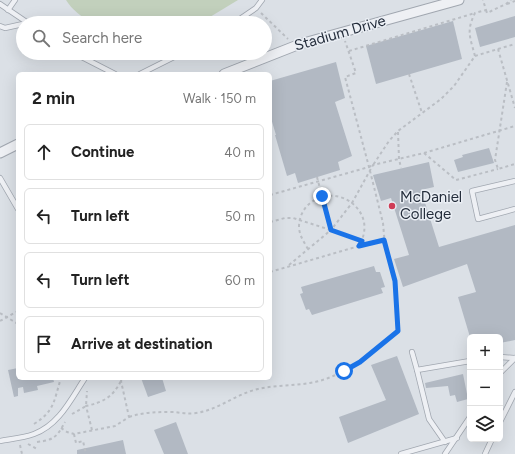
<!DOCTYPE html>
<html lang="en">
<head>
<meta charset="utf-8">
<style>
	:root { --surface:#fff; --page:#f2f2f2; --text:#222; --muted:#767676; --line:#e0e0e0 }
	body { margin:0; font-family:Figtree,sans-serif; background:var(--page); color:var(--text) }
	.controls { position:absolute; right:12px; bottom:12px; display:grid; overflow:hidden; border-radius:6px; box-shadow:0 4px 16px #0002 }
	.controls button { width:36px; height:36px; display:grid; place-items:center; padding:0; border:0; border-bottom:1px solid var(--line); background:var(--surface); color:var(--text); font:20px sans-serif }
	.stop { position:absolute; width:12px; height:12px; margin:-9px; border:3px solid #1a73e8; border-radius:50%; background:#fff }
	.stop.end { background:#1a73e8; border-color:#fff; box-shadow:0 1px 4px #0008 }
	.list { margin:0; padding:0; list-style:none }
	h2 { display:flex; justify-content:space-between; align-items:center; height:52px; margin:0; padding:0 16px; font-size:17px }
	h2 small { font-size:13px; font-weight:400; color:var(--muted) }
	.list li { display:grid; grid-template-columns:26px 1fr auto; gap:12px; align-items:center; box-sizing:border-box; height:56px; margin:0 8px 8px; padding:0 8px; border:1px solid var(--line); border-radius:6px }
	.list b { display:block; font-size:15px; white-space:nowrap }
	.list em { font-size:13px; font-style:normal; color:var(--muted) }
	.icon { flex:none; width:22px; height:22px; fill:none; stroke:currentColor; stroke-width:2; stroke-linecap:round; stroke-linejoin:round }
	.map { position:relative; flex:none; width:515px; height:454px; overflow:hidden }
	.search { position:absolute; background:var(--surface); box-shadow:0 4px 16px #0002; left:16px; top:16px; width:256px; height:44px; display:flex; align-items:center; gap:10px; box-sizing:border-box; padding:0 14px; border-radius:22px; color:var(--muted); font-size:15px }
	.panel { position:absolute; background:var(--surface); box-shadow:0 4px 16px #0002; left:16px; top:72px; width:256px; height:308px; border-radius:6px }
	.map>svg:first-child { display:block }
	.green { fill:#c2d0bc }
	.building { fill:#b2b9c3 }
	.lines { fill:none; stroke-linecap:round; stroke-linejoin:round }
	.lane-casing { stroke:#a1a7b0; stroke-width:6 }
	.street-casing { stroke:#a1a7b0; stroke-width:11 }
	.path { stroke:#babec4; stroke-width:2; stroke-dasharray:3 3; stroke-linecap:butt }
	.lane { stroke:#eef0f4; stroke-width:4.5 }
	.street { stroke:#eef0f4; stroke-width:9 }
	.route { stroke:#1a73e8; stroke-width:5 }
	.poi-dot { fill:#cf3c56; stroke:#eaeef4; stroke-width:1.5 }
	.labels { text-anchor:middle; stroke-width:3; stroke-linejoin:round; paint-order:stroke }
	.street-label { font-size:15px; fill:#252e3c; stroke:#eaeef4 }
	.poi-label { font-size:15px; fill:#252e3c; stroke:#eaeef4; text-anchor:start }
</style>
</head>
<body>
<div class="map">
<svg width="515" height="454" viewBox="0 0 515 454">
	<rect width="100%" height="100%" fill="#dbe0e6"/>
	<path class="green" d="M66 0H238L200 23H92C82 17 72 10 66 0Z"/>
	<g class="building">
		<polygon points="515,16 515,37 480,47 475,28"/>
		<polygon points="453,21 462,59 376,84 366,46"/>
		<polygon points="336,62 345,98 335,102 352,156 338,162 340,170 298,183 295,173 287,176 275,135 276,135 270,115 270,81"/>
		<polygon points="489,148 494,163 458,172 454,160 463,157 462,155"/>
		<polygon points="429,162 434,187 421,190 439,247 515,225 515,340 500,343 500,337 470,337 458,297 476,292 467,264 403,287 394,259 409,255 391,198 381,201 373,175"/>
		<polygon points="374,266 376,272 380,272 385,287 381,288 383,293 312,315 309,309 306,310 300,294 303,293 301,287"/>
		<polygon points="397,356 419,414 348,443 339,417 386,400 371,365"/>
		<polygon points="18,368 18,378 53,378 54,382 37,386 38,390 24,393 23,387 18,388 18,396 14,397 8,370"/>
		<polygon points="463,374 468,399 457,402 455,395 450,396 448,386 426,388 425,383"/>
		<polygon points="141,378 162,378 166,391 148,397"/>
		<polygon points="176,422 188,454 164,454 154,430"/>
		<polygon points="123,440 126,454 77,454 77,450"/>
	</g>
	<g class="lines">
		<defs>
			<g id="lane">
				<polyline points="0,4 28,23"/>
				<polyline points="8,10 15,0"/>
				<polyline points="234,23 256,8 262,0"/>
				<polyline points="0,26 5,28 23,24"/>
				<polyline points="74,53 115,74"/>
				<polyline points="140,74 182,53"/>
				<polyline points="0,178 18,209"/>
				<polyline points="515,181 472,191 478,219 515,209"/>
				<polyline points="412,352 417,370"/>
				<polyline points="500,357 514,358"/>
				<polyline points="500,373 515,358"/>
				<polyline points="500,422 515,392"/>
				<path d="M0 441C11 439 23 438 34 434 59 425 71 399 85 378"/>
				<polyline points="445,442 429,419 417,370 470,361"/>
				<polyline points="401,454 457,438"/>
				<polyline points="445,454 470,417"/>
				<polyline points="485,454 492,439"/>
			</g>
			<g id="street">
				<polyline points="224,74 300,44 459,0"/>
				<polyline points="0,153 18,144"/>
			</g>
		</defs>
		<use href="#lane" class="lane-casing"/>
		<use href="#street" class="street-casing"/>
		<g class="path">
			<polyline points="507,4 515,1"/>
			<polyline points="486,10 487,13 506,4 511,0"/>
			<polyline points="261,13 288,39"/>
			<polyline points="116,23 118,18"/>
			<polyline points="498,49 515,44"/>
			<polyline points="349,51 475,13"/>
			<polyline points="475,56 498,49 515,108"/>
			<polyline points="105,60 107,53"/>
			<polyline points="409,74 422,113"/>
			<polyline points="507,82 495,160 498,169 515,164"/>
			<polyline points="398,132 399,159 401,168"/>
			<polyline points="424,153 456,180 498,169"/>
			<polyline points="317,177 331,230"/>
			<polyline points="270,195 369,167 345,77 356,73 345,41"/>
			<polyline points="270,222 285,218 293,218 331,230"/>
			<polyline points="359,246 384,240"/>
			<path d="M308 249C304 242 299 235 299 226 300 199 331 187 352 203L373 165 424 153 515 126"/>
			<polyline points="289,265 331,230"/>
			<path d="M270 272 359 246C368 230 366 215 352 203L331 230 362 241"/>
			<polyline points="0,313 18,324"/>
			<polyline points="0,321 18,311"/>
			<polyline points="72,414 86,406 87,391"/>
			<path d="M129 417C144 412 158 412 174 412 181 413 188 414 196 413 218 410 236 394 258 389 275 385 293 386 310 383 345 377 371 353 397 331L395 281 385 246 383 223 369 167 373 165 389 141 398 131 441 99 454 86 475 56C470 37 466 31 475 13L486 10 483 0"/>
			<path d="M34 424C55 411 54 400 61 378"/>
			<polyline points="61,428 67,432 74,434 115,426 129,417 121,381 122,378"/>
			<path d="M92 430 86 406C103 402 112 398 121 381L120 378"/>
			<polyline points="74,434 76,443 83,441 86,454"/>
			<path d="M37 442C54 440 57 437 65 422"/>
			<polyline points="28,444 37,449"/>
			<polyline points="20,445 22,454"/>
		</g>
		<use href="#lane" class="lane"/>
		<use href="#street" class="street"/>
	</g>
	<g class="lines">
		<polyline class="route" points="322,196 331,230 362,241 359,246 384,240 395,281 398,331 360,362 344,371"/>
	</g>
	<circle class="poi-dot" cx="392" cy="206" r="4"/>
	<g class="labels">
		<g class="street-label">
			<text transform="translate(340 33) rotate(-16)" y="5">Stadium Drive</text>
		</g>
		<g class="poi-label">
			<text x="400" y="202">McDaniel<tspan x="400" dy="17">College</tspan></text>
		</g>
	</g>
</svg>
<div class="controls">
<button>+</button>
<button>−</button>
<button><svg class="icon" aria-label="layers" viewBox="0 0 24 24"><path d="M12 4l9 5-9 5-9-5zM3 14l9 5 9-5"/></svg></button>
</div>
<div class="stop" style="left:344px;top:371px"></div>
<div class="stop end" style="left:322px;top:196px"></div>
<div class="search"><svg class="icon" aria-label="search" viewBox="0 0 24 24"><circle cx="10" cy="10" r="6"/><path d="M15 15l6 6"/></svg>Search here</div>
<section class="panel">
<h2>2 min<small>Walk · 150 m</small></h2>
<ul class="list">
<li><svg class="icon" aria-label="ahead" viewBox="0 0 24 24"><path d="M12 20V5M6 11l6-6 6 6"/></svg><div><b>Continue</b></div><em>40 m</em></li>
<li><svg class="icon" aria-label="left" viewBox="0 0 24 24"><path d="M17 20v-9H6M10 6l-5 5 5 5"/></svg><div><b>Turn left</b></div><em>50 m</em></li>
<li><svg class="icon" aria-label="left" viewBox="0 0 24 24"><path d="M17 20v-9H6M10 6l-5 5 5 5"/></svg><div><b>Turn left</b></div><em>60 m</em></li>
<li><svg class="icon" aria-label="arrive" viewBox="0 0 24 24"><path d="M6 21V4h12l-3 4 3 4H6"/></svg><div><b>Arrive at destination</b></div></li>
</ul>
</section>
</div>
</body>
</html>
